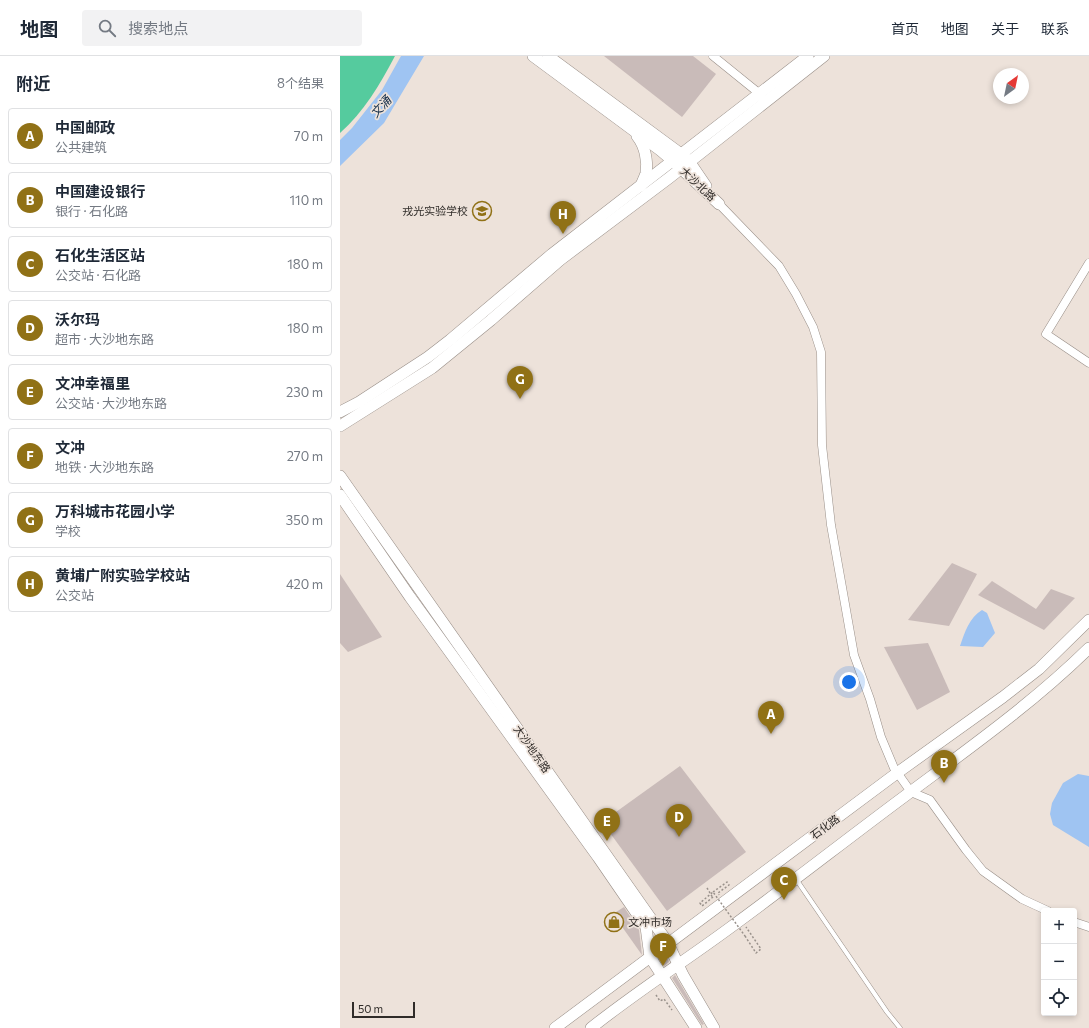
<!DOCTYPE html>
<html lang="zh">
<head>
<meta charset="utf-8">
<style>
	:root { --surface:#fff; --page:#f2f2f3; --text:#1f2937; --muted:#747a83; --line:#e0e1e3; --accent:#907116 }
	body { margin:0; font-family:Commissioner,"Noto Sans SC",sans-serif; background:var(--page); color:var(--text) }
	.controls { position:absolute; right:12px; bottom:12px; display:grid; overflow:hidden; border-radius:4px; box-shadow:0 2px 6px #0003 }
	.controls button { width:36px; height:36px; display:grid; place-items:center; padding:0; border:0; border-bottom:1px solid var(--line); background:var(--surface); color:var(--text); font:20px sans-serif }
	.compass { position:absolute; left:653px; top:12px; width:36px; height:36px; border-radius:50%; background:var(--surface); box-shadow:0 2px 6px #0003; rotate:33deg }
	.scale { position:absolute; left:12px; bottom:10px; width:63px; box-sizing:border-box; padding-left:4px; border:2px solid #302c29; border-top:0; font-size:11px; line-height:14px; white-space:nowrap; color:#302c29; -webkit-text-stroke:3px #ede2da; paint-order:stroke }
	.you { position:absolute; left:509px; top:626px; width:14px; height:14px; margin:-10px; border:3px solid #fff; border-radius:50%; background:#1a73e8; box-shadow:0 0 0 6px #1a73e833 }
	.badge { display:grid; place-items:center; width:26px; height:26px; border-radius:50%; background:var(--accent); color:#fff; font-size:13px; font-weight:700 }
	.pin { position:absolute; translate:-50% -33px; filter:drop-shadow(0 1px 2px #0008) }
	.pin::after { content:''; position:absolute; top:21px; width:14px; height:12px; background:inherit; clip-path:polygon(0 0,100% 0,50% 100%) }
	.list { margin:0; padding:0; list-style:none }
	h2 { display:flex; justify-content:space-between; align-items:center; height:52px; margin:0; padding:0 16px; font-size:17px }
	h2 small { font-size:13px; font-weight:400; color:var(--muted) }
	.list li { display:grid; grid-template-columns:26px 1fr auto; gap:12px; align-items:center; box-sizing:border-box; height:56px; margin:0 8px 8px; padding:0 8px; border:1px solid var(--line); border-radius:4px }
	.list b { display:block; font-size:15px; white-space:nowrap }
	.list p { margin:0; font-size:13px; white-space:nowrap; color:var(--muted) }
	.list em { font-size:13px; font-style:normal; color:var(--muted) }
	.icon { flex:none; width:22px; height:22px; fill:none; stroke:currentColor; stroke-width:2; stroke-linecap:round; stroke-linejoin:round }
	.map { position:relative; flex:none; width:749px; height:972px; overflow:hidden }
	header { display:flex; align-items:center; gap:24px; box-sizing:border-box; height:56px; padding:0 20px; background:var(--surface); border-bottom:1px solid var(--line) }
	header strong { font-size:19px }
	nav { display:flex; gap:22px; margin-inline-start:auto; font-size:14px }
	.search { width:280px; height:36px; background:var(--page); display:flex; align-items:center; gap:10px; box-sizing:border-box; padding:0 14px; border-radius:4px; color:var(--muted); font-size:15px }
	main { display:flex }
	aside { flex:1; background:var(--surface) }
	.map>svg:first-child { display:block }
	.green { fill:#55cb9e }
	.water { fill:#9fc4f2 }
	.building { fill:#c9bbb9 }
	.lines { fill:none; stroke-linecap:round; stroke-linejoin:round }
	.lane-casing { stroke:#988e87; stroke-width:5 }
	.street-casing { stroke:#988e87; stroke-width:9 }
	.secondary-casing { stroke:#988e87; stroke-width:12 }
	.path { stroke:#99918b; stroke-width:1.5; stroke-dasharray:2 2; stroke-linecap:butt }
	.lane { stroke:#fff; stroke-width:4 }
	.street { stroke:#fff; stroke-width:8 }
	.secondary { stroke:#fff; stroke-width:11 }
	.path-bridge { stroke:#99918b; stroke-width:1.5; stroke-dasharray:2 2; stroke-linecap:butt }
	.labels { text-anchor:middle; stroke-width:3.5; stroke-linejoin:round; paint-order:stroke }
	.street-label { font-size:11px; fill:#302c29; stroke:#ede2da }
	.poi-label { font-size:11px; fill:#302c29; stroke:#ede2da; text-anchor:end }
	.water-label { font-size:12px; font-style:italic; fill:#102a47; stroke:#ede2da }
</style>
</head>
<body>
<header>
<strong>地图</strong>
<div class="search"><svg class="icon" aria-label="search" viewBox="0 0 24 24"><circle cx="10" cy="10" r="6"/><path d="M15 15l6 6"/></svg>搜索地点</div>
<nav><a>首页</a><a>地图</a><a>关于</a><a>联系</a></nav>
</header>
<main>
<aside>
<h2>附近<small>8个结果</small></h2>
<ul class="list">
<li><span class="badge">A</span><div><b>中国邮政</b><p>公共建筑</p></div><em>70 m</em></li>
<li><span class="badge">B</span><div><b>中国建设银行</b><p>银行 · 石化路</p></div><em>110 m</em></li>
<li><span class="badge">C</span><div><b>石化生活区站</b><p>公交站 · 石化路</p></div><em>180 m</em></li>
<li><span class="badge">D</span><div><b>沃尔玛</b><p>超市 · 大沙地东路</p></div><em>180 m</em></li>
<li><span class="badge">E</span><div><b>文冲幸福里</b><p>公交站 · 大沙地东路</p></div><em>230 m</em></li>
<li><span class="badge">F</span><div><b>文冲</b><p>地铁 · 大沙地东路</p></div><em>270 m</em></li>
<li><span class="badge">G</span><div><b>万科城市花园小学</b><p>学校</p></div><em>350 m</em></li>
<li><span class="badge">H</span><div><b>黄埔广附实验学校站</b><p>公交站</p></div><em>420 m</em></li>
</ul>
</aside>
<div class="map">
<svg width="749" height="972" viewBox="0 0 749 972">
	<rect width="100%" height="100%" fill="#ede2da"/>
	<path class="green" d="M0 0H55C40 28 24 56 0 77Z"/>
	<g class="water">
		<polygon points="61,0 84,0 44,67 0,110 0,84 12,72 42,34"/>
		<path d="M642 554 647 557 655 577 643 591 620 590C625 576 629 562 642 554Z"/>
		<polygon points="738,718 749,720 749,791 713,769 710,758 712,747 723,727"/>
	</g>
	<g class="building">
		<polygon points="264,0 353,0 376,18 342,61"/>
		<polygon points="612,507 637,518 609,570 568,564"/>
		<polygon points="0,518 42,581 8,596 0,587"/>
		<polygon points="652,525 696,553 711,533 735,542 704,574 638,539"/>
		<polygon points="588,587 610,636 577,654 544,591"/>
		<polygon points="340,710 406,796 327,855 262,766"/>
		<polygon points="284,851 299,874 302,899 273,858"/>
		<polygon points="326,898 329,906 324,910 320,903"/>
		<polygon points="335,919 364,968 362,969 332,922"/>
	</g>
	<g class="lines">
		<defs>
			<polyline id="lane" points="456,823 547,956 560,972"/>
			<g id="street">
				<polyline points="373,0 420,38 422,42"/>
				<polyline points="379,148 439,210 456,238 473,271 481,296 482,389 491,469 514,599 530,643 541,681 554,712 571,736 590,744 626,794 643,815 682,843 708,855"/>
				<polyline points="749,207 706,278 749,307"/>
				<polyline points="734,866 749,871"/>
			</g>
			<g id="secondary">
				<polyline points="193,0 320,94 333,105 379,148"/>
				<polyline points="208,0 341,98 349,105 366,130"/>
				<path d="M297 80C305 90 308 105 306 117 305 121 302 126 301 130"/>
				<polyline points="0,356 19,346 88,301 110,284 212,198 468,0"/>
				<polyline points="0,370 92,312 151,264 220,204 329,122 484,0"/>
				<polyline points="0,420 328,887 343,919 374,972"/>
				<polyline points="0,439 70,541 258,801 306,871 310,901 356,972"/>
				<polyline points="215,972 557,717 663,641 699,613 749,564"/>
				<path d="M251 972C296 936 345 905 391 871 450 828 507 783 565 740 628 693 693 647 749 592"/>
			</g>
		</defs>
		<use href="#lane" class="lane-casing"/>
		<use href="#street" class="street-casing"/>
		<use href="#secondary" class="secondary-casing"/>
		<g class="path">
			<polyline points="367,832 373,842"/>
			<polyline points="373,836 387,826 389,829 378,837 379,839"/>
			<polyline points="405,880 416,897 421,893 406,871"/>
			<polyline points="316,939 320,945 324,943 332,954"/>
		</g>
		<use href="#lane" class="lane"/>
		<use href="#street" class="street"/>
		<use href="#secondary" class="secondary"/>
		<polyline class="path-bridge" points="373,841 362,850 360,847 373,836 405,880"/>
	</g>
	<defs>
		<symbol id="school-ring" viewBox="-11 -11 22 22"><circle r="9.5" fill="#ede2da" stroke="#907116" stroke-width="1.5"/><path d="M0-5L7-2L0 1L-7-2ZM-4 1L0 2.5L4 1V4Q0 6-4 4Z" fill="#907116"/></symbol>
		<symbol id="shop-ring" viewBox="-11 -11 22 22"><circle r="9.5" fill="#ede2da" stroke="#907116" stroke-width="1.5"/><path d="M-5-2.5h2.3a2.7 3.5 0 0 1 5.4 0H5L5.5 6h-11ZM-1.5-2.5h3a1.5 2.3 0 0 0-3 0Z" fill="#907116"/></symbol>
	</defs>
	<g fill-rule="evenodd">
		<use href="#school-ring" x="131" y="144" width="22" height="22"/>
		<use href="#shop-ring" x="263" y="855" width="22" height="22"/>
	</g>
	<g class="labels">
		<g class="street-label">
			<text transform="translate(358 128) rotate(43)" y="4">大沙北路</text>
			<text transform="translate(192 693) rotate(55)" y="4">大沙地东路</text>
			<text transform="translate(485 771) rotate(-37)" y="4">石化路</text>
		</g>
		<g class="poi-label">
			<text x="128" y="159">戎光实验学校</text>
			<text x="288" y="870" text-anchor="start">文冲市场</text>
		</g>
		<g class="water-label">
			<text transform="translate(41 51) rotate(-48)" y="4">文涌</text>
		</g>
	</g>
</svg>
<div class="controls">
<button>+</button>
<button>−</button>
<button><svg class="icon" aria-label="locate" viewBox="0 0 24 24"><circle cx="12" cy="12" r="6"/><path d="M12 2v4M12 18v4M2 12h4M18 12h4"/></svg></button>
</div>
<svg class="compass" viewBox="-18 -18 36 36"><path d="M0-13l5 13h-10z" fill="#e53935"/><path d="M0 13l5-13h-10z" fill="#747a83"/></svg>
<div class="scale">50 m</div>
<div class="you"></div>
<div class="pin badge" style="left:431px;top:678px">A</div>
<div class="pin badge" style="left:604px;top:727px">B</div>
<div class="pin badge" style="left:444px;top:844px">C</div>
<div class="pin badge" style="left:339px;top:781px">D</div>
<div class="pin badge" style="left:267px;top:785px">E</div>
<div class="pin badge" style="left:323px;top:910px">F</div>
<div class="pin badge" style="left:180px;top:343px">G</div>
<div class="pin badge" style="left:223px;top:178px">H</div>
</div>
</main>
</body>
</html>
